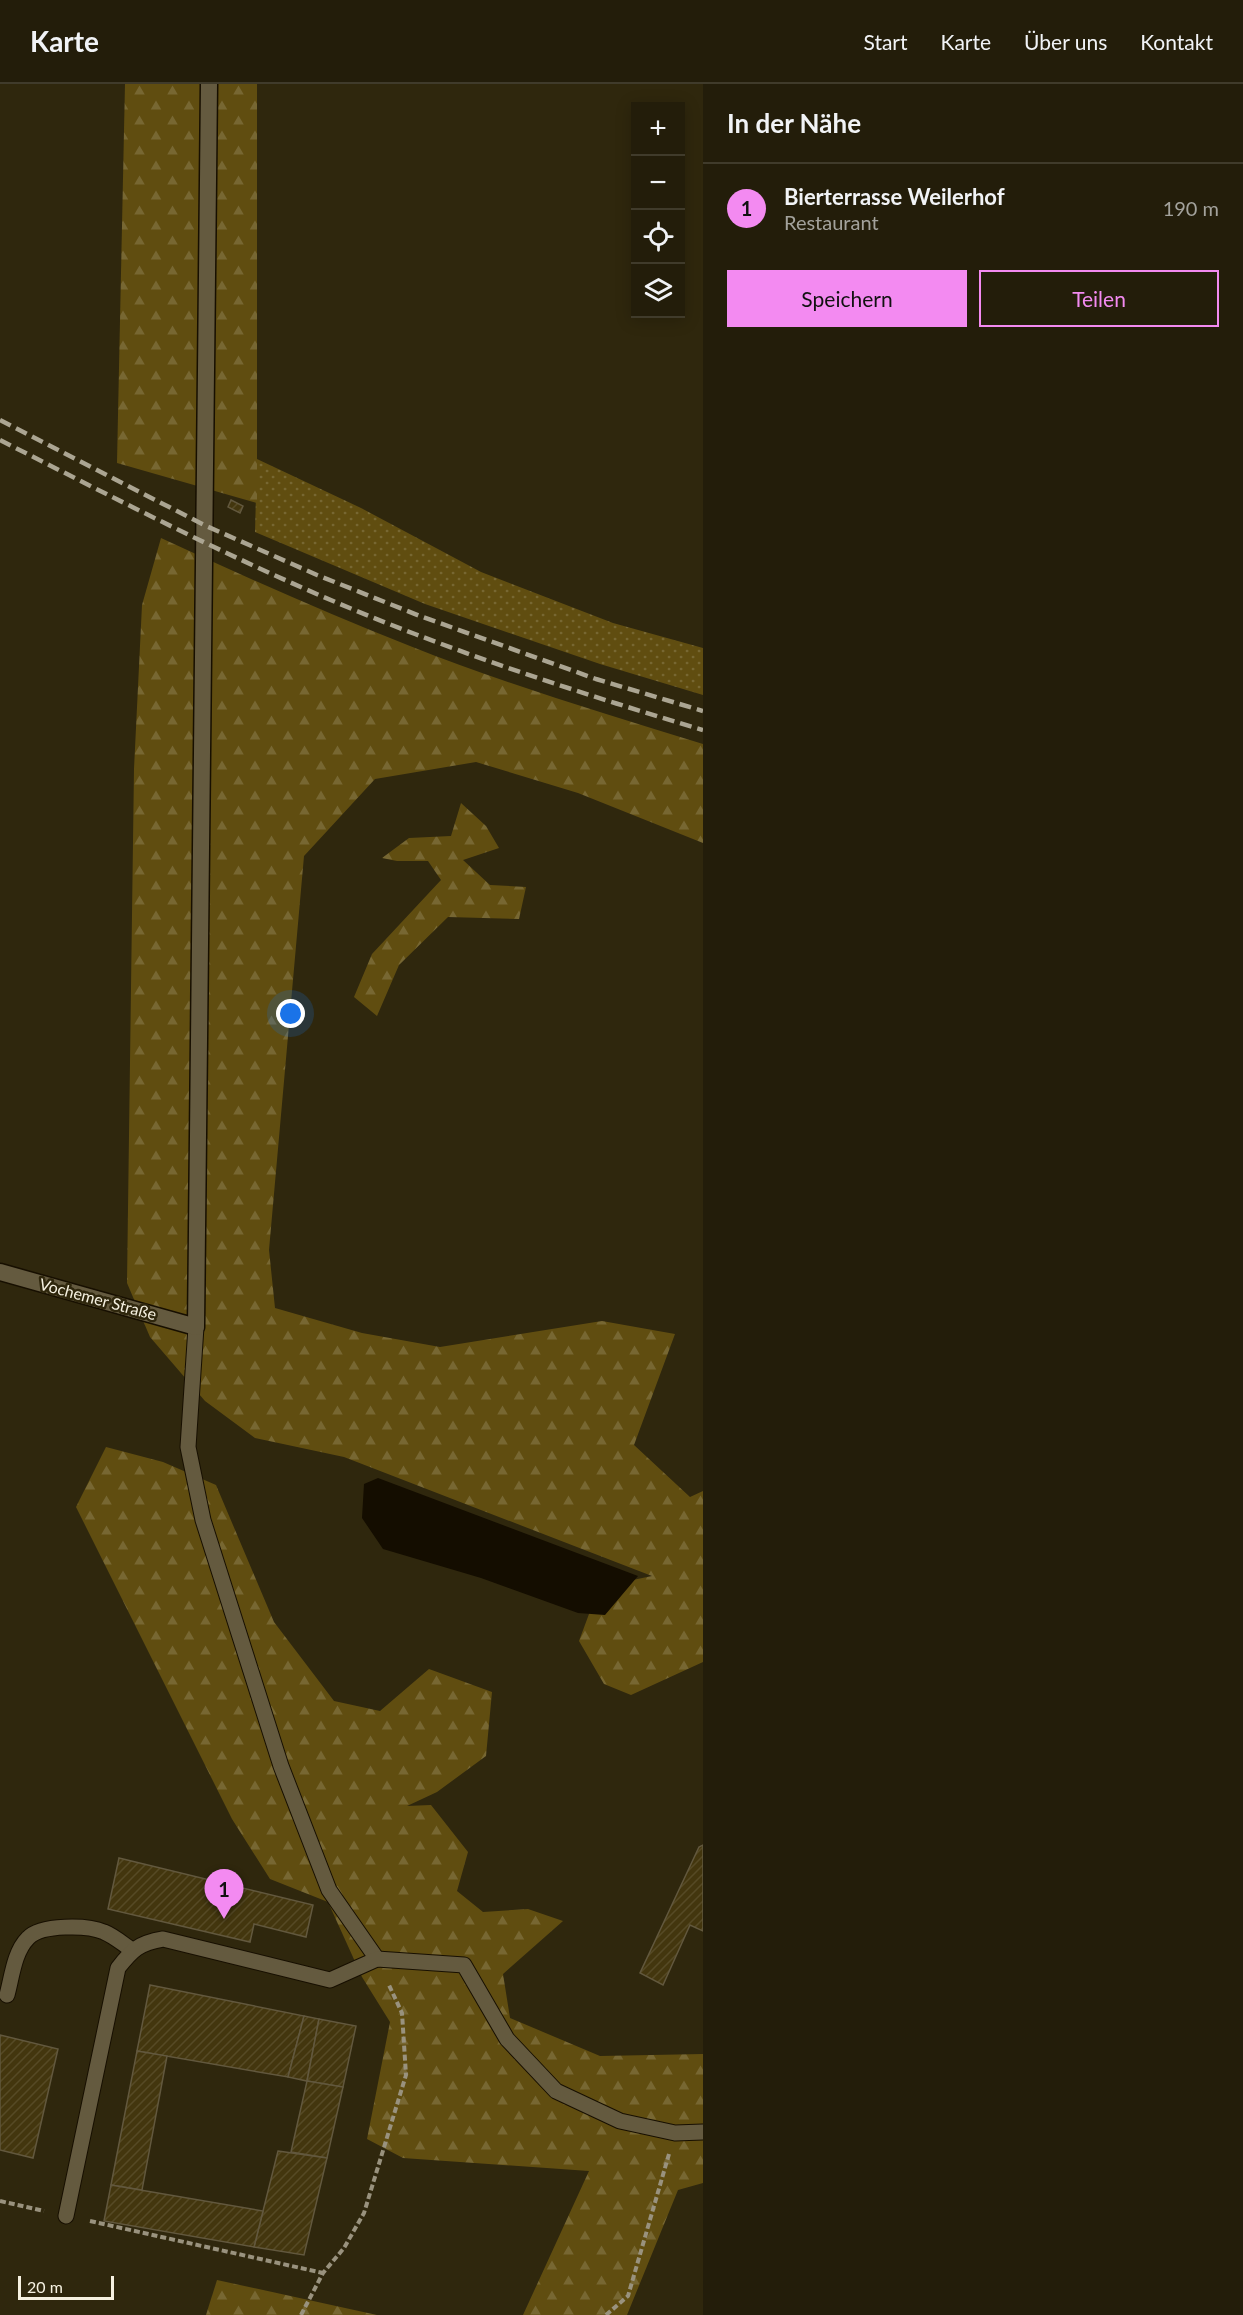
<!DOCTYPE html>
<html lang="de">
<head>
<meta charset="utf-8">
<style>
	:root { --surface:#231d0a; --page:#2f2a18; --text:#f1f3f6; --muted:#a3a29c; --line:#403b2b; --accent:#f38af1 }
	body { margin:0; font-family:Lato,sans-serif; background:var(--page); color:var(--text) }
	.controls { position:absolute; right:18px; top:18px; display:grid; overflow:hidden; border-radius:0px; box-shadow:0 3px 15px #0003 }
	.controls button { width:54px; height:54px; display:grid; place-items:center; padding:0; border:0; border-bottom:2px solid var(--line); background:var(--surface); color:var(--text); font:30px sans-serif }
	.scale { position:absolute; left:18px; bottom:15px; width:96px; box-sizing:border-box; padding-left:6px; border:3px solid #f6f1e1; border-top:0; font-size:16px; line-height:21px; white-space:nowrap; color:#f6f1e1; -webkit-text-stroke:4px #2f270d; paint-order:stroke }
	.you { position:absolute; left:291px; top:930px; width:21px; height:21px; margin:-15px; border:4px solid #fff; border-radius:50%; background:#1a73e8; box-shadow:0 0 0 9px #1a73e833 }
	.badge { display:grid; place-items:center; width:39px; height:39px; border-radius:50%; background:var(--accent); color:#111; font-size:20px; font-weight:700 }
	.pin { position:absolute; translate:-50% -50px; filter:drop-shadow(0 2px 3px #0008) }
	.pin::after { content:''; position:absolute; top:32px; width:21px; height:18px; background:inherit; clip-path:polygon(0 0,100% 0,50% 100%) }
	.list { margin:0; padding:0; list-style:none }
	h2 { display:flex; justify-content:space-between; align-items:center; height:78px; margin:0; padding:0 24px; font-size:26px }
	h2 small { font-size:20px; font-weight:400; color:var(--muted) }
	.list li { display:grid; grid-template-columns:39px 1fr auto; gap:18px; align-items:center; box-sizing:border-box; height:90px; padding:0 24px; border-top:2px solid var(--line) }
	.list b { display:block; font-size:22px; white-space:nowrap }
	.list p { margin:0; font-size:20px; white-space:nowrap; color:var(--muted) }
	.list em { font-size:20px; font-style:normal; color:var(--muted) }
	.actions { display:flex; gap:12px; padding:18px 24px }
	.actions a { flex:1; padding:14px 0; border:2px solid var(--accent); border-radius:0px; text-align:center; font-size:21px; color:var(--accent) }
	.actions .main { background:var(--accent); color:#111 }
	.icon { flex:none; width:33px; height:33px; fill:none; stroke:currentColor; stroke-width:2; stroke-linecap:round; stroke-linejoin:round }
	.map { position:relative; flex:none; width:703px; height:2231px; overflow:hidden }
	header { display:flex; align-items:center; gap:36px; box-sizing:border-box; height:84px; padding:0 30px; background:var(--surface); border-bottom:2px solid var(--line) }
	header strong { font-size:28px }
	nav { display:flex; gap:33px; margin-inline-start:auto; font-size:21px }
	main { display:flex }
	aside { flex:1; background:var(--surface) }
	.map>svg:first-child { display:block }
	.grass { fill:url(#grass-dots) }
	.forest { fill:url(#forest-firs) }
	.water { fill:#140d00 }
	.building { fill:url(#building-hatch); stroke:#62583e; stroke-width:1.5 }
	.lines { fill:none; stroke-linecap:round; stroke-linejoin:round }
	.service-casing { stroke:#170f00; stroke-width:17 }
	.minor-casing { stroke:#170f00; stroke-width:19 }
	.path { stroke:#99927e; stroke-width:4; stroke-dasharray:6 3; stroke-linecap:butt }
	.service { stroke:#645a3f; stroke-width:15 }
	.minor { stroke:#645a3f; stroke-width:16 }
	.rail { stroke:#aba592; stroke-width:4.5; stroke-dasharray:12 6; stroke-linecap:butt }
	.labels { text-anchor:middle; stroke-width:5; stroke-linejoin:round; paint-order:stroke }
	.street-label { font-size:16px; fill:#f6f1e1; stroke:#2f270d }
</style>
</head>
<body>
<header>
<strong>Karte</strong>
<nav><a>Start</a><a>Karte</a><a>Über uns</a><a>Kontakt</a></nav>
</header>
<main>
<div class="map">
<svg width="703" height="2231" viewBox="0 0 703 2231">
	<defs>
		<pattern id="grass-dots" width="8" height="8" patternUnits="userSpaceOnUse" patternTransform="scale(1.5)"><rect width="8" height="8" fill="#604d10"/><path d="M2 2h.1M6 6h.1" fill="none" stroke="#776732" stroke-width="1.8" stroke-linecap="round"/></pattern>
		<pattern id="forest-firs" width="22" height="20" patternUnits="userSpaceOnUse" patternTransform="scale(1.5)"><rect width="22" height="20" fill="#604d10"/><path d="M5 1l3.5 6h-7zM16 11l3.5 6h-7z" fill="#776732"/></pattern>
		<pattern id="building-hatch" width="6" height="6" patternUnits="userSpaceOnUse" patternTransform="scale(1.5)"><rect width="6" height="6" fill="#43360e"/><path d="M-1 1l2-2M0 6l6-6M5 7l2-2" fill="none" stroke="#564a25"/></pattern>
	</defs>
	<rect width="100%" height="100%" fill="#2f270d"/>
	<polygon class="grass" points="257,375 361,424 481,488 613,539 703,564 703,611 600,580 425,520 255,448"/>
	<g class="forest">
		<polygon points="125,0 257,0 257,419 117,379"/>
		<path d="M161 454C243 492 326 529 410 562 506 600 605 630 703 660V759L578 709 476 678 375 695 304 772 269 1166 275 1224 362 1249 440 1263 602 1237 675 1250 634 1361 690 1413 703 1407V1578L631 1611 604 1600 579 1557 599 1503 652 1492 344 1373 255 1354 205 1317 150 1253 127 1199 134 685 142 521Z"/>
		<polygon points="461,719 486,742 499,764 463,776 490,801 526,803 519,835 448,833 399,881 377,932 354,913 372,870 441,796 428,777 397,777 382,774 409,754 451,752"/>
		<polygon points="106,1363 163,1378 216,1401 274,1538 334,1617 380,1627 429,1585 492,1608 486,1672 437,1708 407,1722 431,1721 468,1768 457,1807 483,1828 528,1825 563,1837 503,1890 510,1934 600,1972 703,1970 703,2099 678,2106 627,2231 523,2231 589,2087 403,2074 367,2055 390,1938 362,1893 328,1818 270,1795 232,1735 76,1423"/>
		<polygon points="217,2196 377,2231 206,2231"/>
	</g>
	<polygon class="water" points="378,1394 638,1492 605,1531 578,1529 481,1494 383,1465 362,1434 364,1400"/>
	<g class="building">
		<polygon points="231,416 243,422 240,429 228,423"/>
		<polygon points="703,1761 703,1847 690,1841 663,1901 640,1889 699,1763"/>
		<polygon points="119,1774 313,1821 306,1853 254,1840 250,1858 108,1825"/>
		<polygon points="150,1901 304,1932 288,1993 137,1967"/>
		<polygon points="304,1932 319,1935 307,1997 288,1993"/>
		<polygon points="319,1935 356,1942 343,2003 307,1997"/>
		<polygon points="0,1951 58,1965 33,2074 0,2066"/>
		<polygon points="137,1967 167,1972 142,2106 111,2101"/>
		<polygon points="307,1997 343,2003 327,2074 291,2068"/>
		<polygon points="278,2067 327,2074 304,2171 254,2163"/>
		<polygon points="111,2101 263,2127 254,2163 104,2137"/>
	</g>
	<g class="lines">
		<defs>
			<g id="service">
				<polyline points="196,1243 188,1363 203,1436 281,1682 329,1806 377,1875"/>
				<path d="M7 1911C12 1893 14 1868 28 1854 41 1840 88 1841 104 1848 114 1852 123 1860 132 1866"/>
				<path d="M66 2132 118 1884C132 1866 139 1859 163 1855L330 1896 377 1875 464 1881 507 1955 556 2007 620 2037 675 2049 703 2048"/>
			</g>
			<polyline id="minor" points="0,1188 196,1243 209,0"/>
		</defs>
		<use href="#service" class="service-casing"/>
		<use href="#minor" class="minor-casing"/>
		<g class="path">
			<polyline points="0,2117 44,2127"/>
			<polyline points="90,2137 323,2189"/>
			<polyline points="301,2231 323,2189 344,2164 364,2129 406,1991 402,1929 388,1899"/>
			<polyline points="606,2231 628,2212 669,2070"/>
		</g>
		<use href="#service" class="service"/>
		<use href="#minor" class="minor"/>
		<g class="rail">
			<polyline points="0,336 204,441 317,491 420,532 596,595 703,627"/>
			<path d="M0 356C136 425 272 496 415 550 509 586 606 617 703 646"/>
		</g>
	</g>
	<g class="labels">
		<g class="street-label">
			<text transform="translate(98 1215) rotate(15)" y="6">Vochemer Straße</text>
		</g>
	</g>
</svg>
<div class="controls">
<button>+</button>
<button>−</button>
<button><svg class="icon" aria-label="locate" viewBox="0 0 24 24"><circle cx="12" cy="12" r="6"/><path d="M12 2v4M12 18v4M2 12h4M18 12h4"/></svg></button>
<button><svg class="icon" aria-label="layers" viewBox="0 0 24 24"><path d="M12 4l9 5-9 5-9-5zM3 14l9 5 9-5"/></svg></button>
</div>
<div class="scale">20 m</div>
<div class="you"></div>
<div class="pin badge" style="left:224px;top:1835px">1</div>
</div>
<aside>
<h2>In der Nähe<small></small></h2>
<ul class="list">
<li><span class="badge">1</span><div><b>Bierterrasse Weilerhof</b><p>Restaurant</p></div><em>190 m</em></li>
</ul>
<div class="actions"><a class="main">Speichern</a><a>Teilen</a></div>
</aside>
</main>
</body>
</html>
